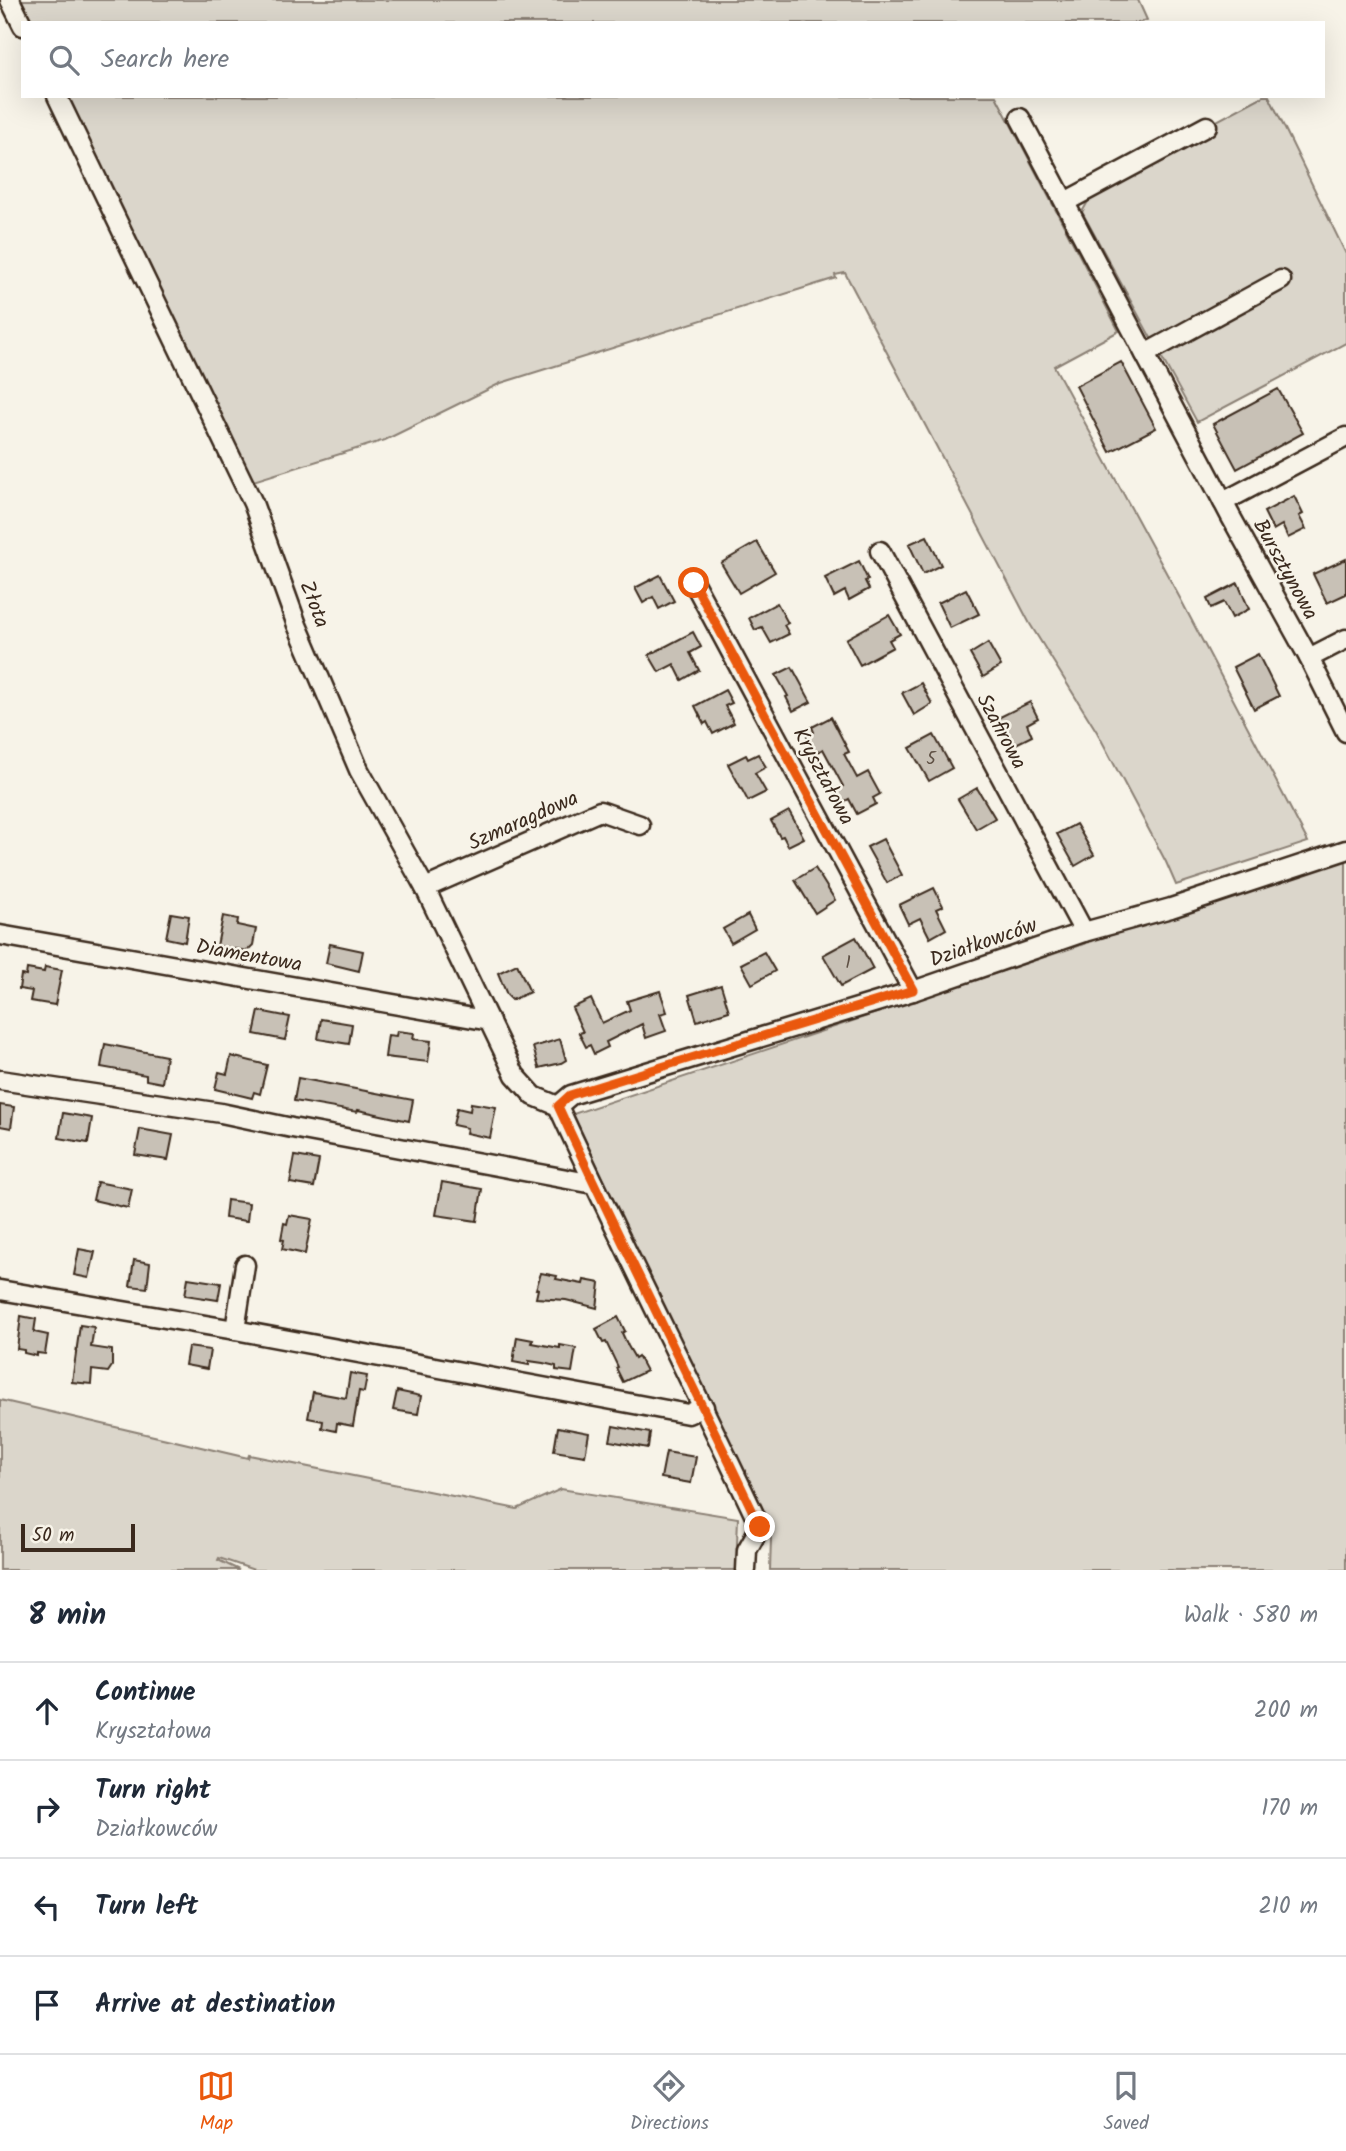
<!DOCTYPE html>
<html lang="en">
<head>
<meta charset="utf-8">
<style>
	:root { --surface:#fff; --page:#f6f6f7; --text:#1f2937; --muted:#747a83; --line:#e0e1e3; --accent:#ea580c }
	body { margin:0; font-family:Kalam,sans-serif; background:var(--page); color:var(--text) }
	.scale { position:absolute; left:21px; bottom:18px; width:114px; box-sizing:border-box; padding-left:7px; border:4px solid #3b2a1e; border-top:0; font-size:19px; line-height:24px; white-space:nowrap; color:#3b2a1e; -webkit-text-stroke:5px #f7f3e8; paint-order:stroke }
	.stop { position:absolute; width:21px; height:21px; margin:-16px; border:5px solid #ea580c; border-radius:50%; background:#fff }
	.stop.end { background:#ea580c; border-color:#fff; box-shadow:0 2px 7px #0008 }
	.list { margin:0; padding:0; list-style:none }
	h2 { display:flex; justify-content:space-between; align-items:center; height:91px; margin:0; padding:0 28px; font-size:30px }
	h2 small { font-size:23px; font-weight:400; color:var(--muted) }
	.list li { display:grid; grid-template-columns:46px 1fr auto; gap:21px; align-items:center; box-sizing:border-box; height:98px; padding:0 28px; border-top:2px solid var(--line) }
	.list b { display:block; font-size:26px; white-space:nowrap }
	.list p { margin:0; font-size:23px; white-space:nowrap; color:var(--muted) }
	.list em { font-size:23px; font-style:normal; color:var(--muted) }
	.icon { flex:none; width:38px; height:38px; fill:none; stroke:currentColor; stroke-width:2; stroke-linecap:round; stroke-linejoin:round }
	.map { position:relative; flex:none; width:1346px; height:1570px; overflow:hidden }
	.search { position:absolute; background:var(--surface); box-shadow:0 7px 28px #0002; left:21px; right:21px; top:21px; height:77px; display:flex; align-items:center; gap:18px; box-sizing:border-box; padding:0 24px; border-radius:0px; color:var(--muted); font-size:26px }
	.sheet { height:483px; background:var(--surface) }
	nav { display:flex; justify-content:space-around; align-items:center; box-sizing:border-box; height:98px; border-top:2px solid var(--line); background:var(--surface); font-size:19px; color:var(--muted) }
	nav a { display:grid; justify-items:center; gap:4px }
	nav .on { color:var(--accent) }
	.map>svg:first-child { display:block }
	.green { fill:#dbd6cb; stroke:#8b8074; stroke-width:2 }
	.building { fill:#c8c1b6; stroke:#3b2a1e; stroke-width:2 }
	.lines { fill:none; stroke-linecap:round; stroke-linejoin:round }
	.minor-casing { stroke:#3b2a1e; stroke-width:23 }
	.minor { stroke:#f7f3e8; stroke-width:18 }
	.route { stroke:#ea580c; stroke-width:9 }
	.labels { text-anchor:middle; stroke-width:5; stroke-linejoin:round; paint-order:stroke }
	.number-label { font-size:18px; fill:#5e5044 }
	.street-label { font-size:21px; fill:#3b2a1e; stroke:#f7f3e8 }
</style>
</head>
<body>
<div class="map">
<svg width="1346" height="1570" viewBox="0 0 1346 1570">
	<rect width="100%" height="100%" fill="#f7f3e8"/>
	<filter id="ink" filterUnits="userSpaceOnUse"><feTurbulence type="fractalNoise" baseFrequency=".0143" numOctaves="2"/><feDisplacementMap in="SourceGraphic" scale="14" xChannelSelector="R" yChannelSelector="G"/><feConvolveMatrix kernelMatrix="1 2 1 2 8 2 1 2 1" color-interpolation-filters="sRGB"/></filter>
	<g filter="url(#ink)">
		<g class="green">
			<polygon points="5,0 1138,0 1147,20 1138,23 23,23 23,37"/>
			<polygon points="51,96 996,96 1119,331 1054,366 1181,600 1308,842 1176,885 1166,862 1097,732 1030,624 845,273 835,275 836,278 501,383 385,440 237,486"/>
			<polygon points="1263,96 1269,96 1346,254 1346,343 1197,422 1082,212 1090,198 1216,131 1211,124"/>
			<polygon points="1346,860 1346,1570 770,1570 771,1538 573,1114 1180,912"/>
			<polygon points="0,1400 248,1458 249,1455 517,1509 561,1489 738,1518 736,1570 254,1570 219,1558 218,1560 239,1570 0,1570"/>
		</g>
		<g class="building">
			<polygon points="1121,362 1156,428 1110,452 1076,386"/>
			<polygon points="1278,389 1303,433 1237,469 1213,424"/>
			<polygon points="1294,496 1303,514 1299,516 1306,529 1288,538 1282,525 1273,530 1264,512"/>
			<polygon points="927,536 941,565 923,574 909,544"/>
			<polygon points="757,542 775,572 739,593 721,563"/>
			<polygon points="1346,559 1346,594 1327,603 1313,574"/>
			<polygon points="859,561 868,580 865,581 869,589 849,600 845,591 834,597 825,578"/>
			<polygon points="660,575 674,601 659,609 653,597 643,603 635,588"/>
			<polygon points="1238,583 1249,609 1232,618 1224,602 1211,608 1207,599"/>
			<polygon points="966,589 979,614 950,628 938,603"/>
			<polygon points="777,603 788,623 784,625 789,634 771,643 762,627 755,630 749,618"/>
			<polygon points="889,615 900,634 889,640 893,647 860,665 846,639"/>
			<polygon points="693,632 701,647 690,653 699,670 682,680 674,664 659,672 649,655"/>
			<polygon points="988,643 1001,666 983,677 970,654"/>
			<polygon points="1258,654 1279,696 1254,709 1233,667"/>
			<polygon points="792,667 811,702 793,711 786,697 788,696 776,675"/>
			<polygon points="921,683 932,704 914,715 902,693"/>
			<polygon points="725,690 732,703 725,706 734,723 713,734 707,722 704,724 695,706"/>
			<polygon points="1030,702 1038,718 1027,724 1032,736 1012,746 998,718"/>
			<polygon points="831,717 849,752 844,754 857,778 868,772 880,794 873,798 876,804 857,814 849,799 842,803 834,790 843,786 823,749 816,753 807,736 814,732 812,727"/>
			<polygon points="934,735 952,768 929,781 910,748"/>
			<polygon points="758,754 766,767 755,773 766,792 748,801 728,764 746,755 748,759"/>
			<polygon points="977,788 995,818 976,829 958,799"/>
			<polygon points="789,811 804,838 788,846 783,836 780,837 771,821"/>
			<polygon points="1076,824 1094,855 1075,866 1057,834"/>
			<polygon points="883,839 902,875 887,883 867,847"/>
			<polygon points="815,868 835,900 815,913 795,880"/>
			<polygon points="934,888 943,906 936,909 946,929 930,938 920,918 908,924 899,905"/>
			<polygon points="171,913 189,916 185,942 166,938"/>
			<polygon points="748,915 755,929 731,943 723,929"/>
			<polygon points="223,916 238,919 237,925 256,929 253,945 247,951 217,946"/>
			<polygon points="856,937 873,969 841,986 823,955"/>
			<polygon points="330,944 363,951 359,971 326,963"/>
			<polygon points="764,952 775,971 752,984 741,964"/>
			<polygon points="517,964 530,992 512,1000 507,995 498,973"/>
			<polygon points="45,967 62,970 55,1005 30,1001 32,991 19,989 21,975 26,976 27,969 44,972"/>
			<polygon points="721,985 729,1011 697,1021 689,995"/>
			<polygon points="660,991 667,1012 660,1014 666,1031 646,1038 642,1024 606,1042 608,1047 594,1054 590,1045 586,1047 579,1033 583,1032 572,1008 591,999 602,1023 630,1010 627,1001"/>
			<polygon points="259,1011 290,1017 285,1040 254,1034"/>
			<polygon points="321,1019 352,1024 349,1044 318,1039"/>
			<polygon points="397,1031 414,1033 413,1039 431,1041 428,1062 385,1057 388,1035 396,1036"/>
			<polygon points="560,1039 566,1060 561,1063 539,1068 533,1047"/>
			<polygon points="105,1044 166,1056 162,1083 146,1080 146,1075 101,1067"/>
			<polygon points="231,1056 267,1065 260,1094 254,1092 252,1098 215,1089 219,1072 227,1074"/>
			<polygon points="298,1078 413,1100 409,1121 358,1110 357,1112 294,1101"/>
			<polygon points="471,1103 496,1107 490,1138 466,1133 467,1128 453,1125 457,1108 470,1111"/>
			<polygon points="0,1105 14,1107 11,1128 0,1126"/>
			<polygon points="63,1113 92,1118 88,1143 59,1138"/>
			<polygon points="140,1129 173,1135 168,1160 135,1155"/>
			<polygon points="295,1156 319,1160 314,1187 290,1183"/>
			<polygon points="97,1182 132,1189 128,1208 93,1200"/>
			<polygon points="442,1182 482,1189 477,1221 436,1215"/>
			<polygon points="227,1200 249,1203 247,1221 225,1218"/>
			<polygon points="289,1215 312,1219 305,1254 282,1249 284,1240 281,1239 284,1223 287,1224"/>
			<polygon points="79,1249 95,1252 89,1278 74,1275"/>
			<polygon points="134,1260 150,1263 147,1288 130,1286"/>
			<polygon points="541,1273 557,1276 556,1279 583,1284 584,1280 600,1283 597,1308 566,1300 536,1298 538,1289 536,1289"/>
			<polygon points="188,1278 221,1283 218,1300 185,1295"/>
			<polygon points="21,1316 36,1319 34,1332 48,1335 45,1354 37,1353 37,1356 24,1353 24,1350 17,1349"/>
			<polygon points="618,1317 625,1331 622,1333 628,1346 635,1358 638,1356 646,1371 623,1382 616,1368 618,1367 606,1342 603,1343 596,1329"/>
			<polygon points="80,1325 94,1327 91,1347 112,1350 112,1366 108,1372 92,1370 91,1384 72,1382"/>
			<polygon points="517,1337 533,1340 532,1343 560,1348 560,1345 576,1348 572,1372 556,1370 556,1366 543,1363 529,1361 529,1365 513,1362"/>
			<polygon points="188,1347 210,1350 207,1369 185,1365"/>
			<polygon points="350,1373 367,1376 364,1392 359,1391 353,1426 337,1423 336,1431 322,1428 323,1421 308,1418 313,1392 346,1398"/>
			<polygon points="397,1391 421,1396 418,1414 393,1410"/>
			<polygon points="613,1426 650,1433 648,1448 610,1441"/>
			<polygon points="558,1427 589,1433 585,1456 554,1451"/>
			<polygon points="666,1452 696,1457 691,1483 661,1478"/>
		</g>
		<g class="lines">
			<defs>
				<g id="minor">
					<polyline points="10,0 23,26"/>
					<polyline points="57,96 253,503 297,625 359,770 425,888 515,1075 534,1096 558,1106"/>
					<polyline points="1020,118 1231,517 1309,658 1346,732"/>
					<polyline points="1065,202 1207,126"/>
					<polyline points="1145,354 1281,280"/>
					<polyline points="1223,502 1346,437"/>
					<polyline points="880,551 1084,932"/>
					<polyline points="694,583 913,991"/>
					<polyline points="1309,658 1346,639"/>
					<polyline points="425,888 600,811 640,825"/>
					<polyline points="0,935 490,1021"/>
					<polyline points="0,1080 221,1113 292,1128 594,1184"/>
					<polyline points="558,1106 571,1095 913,991 1084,932 1171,908 1346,850"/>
					<path d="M558 1106C623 1248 694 1386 760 1527L747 1550 746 1570"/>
					<polyline points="0,1290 235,1330 688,1414 704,1407"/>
					<polyline points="235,1330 245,1265"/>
				</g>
			</defs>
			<use href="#minor" class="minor-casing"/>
			<use href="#minor" class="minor"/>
		</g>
	</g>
	<g class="lines" filter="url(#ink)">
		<path class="route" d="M694 583 913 990 570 1095 558 1106C623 1248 694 1386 760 1527"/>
	</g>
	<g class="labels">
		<g class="number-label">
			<text x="931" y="764">5</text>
			<text x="848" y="968">1</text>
		</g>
		<g class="street-label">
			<text transform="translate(1286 569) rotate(61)" y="7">Bursztynowa</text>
			<text transform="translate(315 604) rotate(69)" y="7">Złota</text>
			<text transform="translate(1002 731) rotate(62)" y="7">Szafirowa</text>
			<text transform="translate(824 776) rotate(62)" y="7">Kryształowa</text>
			<text transform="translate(523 820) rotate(-24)" y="7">Szmaragdowa</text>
			<text transform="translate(983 942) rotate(-19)" y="7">Działkowców</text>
			<text transform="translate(249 955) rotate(10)" y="7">Diamentowa</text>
		</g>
	</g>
</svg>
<div class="scale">50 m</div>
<div class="stop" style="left:694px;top:583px"></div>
<div class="stop end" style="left:760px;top:1527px"></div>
<div class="search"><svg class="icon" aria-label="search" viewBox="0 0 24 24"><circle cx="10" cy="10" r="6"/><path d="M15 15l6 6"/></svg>Search here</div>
</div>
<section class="sheet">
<h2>8 min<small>Walk · 580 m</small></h2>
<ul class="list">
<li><svg class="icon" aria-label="ahead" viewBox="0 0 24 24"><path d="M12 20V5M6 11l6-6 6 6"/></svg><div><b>Continue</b><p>Kryształowa</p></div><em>200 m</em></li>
<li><svg class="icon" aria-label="right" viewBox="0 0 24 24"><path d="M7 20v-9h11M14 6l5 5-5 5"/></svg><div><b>Turn right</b><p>Działkowców</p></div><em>170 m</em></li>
<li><svg class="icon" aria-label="left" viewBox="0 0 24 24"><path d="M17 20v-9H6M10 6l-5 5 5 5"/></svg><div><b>Turn left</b></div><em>210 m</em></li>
<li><svg class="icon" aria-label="arrive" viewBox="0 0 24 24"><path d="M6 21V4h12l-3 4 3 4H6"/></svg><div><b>Arrive at destination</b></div></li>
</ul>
</section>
<nav>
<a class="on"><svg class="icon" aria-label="map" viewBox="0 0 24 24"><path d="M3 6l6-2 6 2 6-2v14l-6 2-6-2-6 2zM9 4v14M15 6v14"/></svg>Map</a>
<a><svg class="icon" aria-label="directions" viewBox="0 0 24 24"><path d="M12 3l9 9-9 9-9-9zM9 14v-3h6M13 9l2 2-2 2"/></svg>Directions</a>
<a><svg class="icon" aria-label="saved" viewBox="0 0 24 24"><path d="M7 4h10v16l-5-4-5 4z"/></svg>Saved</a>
</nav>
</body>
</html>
